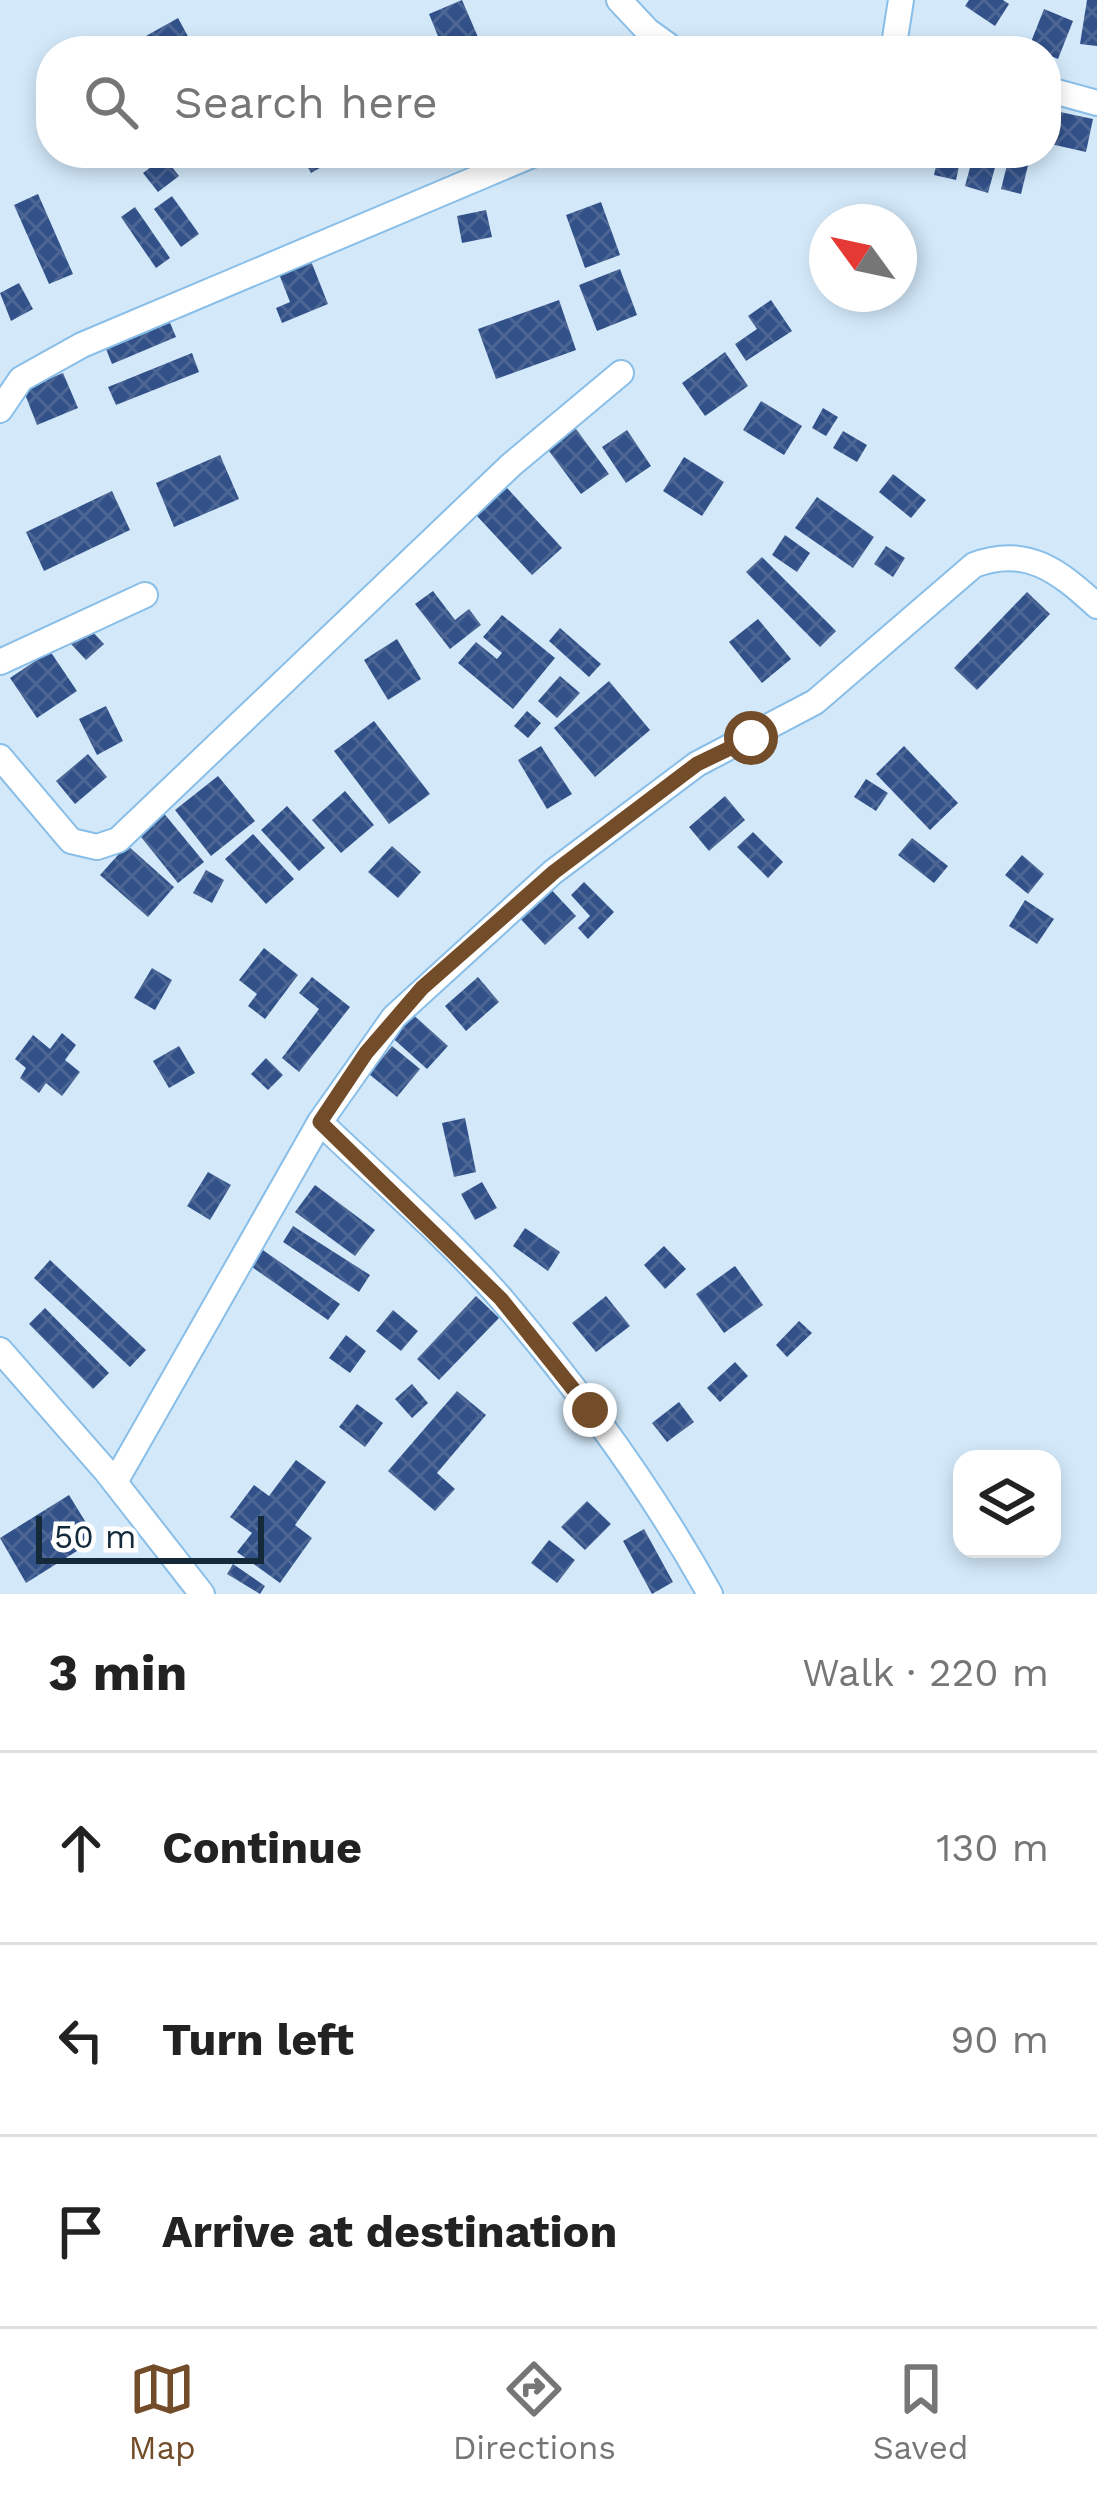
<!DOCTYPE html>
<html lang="en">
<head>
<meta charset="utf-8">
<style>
	:root { --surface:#fff; --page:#f2f2f2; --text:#222; --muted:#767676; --line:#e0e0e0; --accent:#734d2a }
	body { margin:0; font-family:"Work Sans",sans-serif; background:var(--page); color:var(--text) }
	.controls { position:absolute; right:36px; bottom:36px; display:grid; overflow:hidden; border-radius:24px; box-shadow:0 6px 18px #0003 }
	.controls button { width:108px; height:108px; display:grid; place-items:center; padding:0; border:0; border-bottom:3px solid var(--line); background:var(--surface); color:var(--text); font:60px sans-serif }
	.compass { position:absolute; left:809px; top:204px; width:108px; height:108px; border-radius:50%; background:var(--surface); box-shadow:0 6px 18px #0003; rotate:303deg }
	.scale { position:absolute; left:36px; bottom:30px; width:228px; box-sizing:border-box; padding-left:12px; border:6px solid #142a3a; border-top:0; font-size:33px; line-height:42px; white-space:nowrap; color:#142a3a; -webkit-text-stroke:9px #fff; paint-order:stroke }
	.stop { position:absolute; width:36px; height:36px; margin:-27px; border:9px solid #734d2a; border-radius:50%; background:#fff }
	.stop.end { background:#734d2a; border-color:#fff; box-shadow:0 3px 12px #0008 }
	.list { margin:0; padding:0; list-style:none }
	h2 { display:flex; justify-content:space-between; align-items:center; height:156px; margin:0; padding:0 48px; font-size:51px }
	h2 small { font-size:39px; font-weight:400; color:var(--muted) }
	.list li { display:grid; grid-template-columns:78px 1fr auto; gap:36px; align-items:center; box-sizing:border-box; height:192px; padding:0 48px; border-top:3px solid var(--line) }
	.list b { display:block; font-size:45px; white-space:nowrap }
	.list em { font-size:39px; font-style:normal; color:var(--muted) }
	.icon { flex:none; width:66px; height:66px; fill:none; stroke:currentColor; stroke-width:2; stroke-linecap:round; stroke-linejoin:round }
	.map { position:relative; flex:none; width:1097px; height:1594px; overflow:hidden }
	.search { position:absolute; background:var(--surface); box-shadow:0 6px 18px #0003; left:36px; right:36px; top:36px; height:132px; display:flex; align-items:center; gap:30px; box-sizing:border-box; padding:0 42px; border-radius:48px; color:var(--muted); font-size:45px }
	.sheet { height:732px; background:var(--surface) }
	nav { display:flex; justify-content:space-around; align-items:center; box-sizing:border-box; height:168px; border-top:3px solid var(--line); background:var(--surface); font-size:33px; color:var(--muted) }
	nav a { display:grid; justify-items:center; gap:6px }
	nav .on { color:var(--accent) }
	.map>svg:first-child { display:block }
	.building { fill:url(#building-cross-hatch) }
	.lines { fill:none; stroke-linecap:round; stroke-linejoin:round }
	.minor-casing { stroke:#88bee8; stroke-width:28 }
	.minor { stroke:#fff; stroke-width:24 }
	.route { stroke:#734d2a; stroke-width:15 }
</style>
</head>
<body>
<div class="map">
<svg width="1097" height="1594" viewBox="0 0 1097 1594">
	<defs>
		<pattern id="building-cross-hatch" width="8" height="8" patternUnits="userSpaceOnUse" patternTransform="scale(3)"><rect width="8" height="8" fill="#325189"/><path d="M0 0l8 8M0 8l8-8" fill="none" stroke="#4d6795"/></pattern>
	</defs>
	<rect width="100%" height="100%" fill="#d3e9fa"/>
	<g class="building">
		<polygon points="462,0 484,51 444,51 429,14"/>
		<polygon points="969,0 1003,0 1009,4 995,26 965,6"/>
		<polygon points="1087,0 1097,0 1097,46 1080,44"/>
		<polygon points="1044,9 1073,21 1058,59 1029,47"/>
		<polygon points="178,18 196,51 133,51 130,45"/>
		<polygon points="1046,109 1093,119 1086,152 1046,143"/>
		<polygon points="300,153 346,153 311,173"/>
		<polygon points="939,153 962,153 956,180 934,175"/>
		<polygon points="974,153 999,153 988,193 965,186"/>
		<polygon points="1010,153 1031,153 1021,194 1001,189"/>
		<polygon points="164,157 179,176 158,192 143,173"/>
		<polygon points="38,194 73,274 49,284 14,205"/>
		<polygon points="172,196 199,234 181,247 154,209"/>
		<polygon points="601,202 620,255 585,268 566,215"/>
		<polygon points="135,207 170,258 156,268 121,217"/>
		<polygon points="486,210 492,237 462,243 457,216"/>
		<polygon points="309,256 328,304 282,323 276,308 290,302 277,269"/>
		<polygon points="620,269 637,315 597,331 579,285"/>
		<polygon points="19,283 33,309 11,321 0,293"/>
		<polygon points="559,300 576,350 496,379 478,329"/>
		<polygon points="771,300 792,331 746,361 735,344 757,329 748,316"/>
		<polygon points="168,318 176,337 112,364 104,344"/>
		<polygon points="725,352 748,386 705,416 682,383"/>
		<polygon points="192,353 199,372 116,405 108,387"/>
		<polygon points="63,373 78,408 37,425 23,389"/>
		<polygon points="761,401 802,426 784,455 743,430"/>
		<polygon points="823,408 838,417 826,436 812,428"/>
		<polygon points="571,422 609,474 581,494 543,443"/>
		<polygon points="627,430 651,466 626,483 602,447"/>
		<polygon points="843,431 867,445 857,462 833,448"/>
		<polygon points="220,455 239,499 174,527 156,483"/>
		<polygon points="684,457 724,482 702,516 663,491"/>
		<polygon points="893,474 926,500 911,518 879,492"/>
		<polygon points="507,488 562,548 532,575 477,516"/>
		<polygon points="112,491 130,530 44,571 26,532"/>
		<polygon points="817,497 874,537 853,568 795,528"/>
		<polygon points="785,535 810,553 797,572 772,555"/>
		<polygon points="886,546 905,558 893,577 874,564"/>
		<polygon points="762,557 836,631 820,647 746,572"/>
		<polygon points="433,591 455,620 469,609 481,625 450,649 415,604"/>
		<polygon points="1027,592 1050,614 977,690 954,668"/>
		<polygon points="502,615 555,658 513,709 458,663 476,642 497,659 502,653 483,637"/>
		<polygon points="758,619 791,659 762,683 729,642"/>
		<polygon points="89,628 104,644 86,660 71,644"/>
		<polygon points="560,628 601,664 589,677 549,641"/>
		<polygon points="397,639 421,679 388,700 364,660"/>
		<polygon points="50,651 77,691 37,718 10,678"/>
		<polygon points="560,676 580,693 557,718 538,701"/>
		<polygon points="609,681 650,730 595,777 554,728"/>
		<polygon points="106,706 123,741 97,755 79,719"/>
		<polygon points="527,711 541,723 528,738 514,726"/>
		<polygon points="374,721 430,794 389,824 334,751"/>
		<polygon points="541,746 572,794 547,809 518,760"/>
		<polygon points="904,746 958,803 930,830 876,774"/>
		<polygon points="88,754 107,777 75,804 56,781"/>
		<polygon points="218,776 255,821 211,856 175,810"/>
		<polygon points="866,779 888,793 876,811 854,797"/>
		<polygon points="345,791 374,825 341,853 312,820"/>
		<polygon points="725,796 745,820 709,851 689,827"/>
		<polygon points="287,806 325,848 299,871 261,830"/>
		<polygon points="162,811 204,862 178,883 137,832"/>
		<polygon points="753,832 783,862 768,878 737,847"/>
		<polygon points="253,834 294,879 266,904 225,859"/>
		<polygon points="912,838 948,866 934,883 898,855"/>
		<polygon points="127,845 174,887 148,917 100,875"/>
		<polygon points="392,846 421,872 398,898 368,872"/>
		<polygon points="1022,855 1044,874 1028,894 1005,875"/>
		<polygon points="206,870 224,880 212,903 193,893"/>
		<polygon points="584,882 614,912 588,939 578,928 590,916 571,895"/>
		<polygon points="546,884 576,916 545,945 515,913"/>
		<polygon points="1025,900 1054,919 1037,944 1009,926"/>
		<polygon points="264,948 298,975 265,1019 248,1006 257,994 239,980"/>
		<polygon points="152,968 172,980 155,1010 134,998"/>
		<polygon points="312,977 350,1007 299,1072 282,1058 319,1009 299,993"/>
		<polygon points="478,977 499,1002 466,1031 445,1006"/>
		<polygon points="408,1010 448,1046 427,1069 387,1033"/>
		<polygon points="62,1033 76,1045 65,1060 80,1072 62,1096 46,1083 39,1093 20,1078 26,1068 15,1059 33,1035 50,1049"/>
		<polygon points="179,1046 195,1073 169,1088 153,1061"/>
		<polygon points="392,1046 420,1069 397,1097 369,1074"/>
		<polygon points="266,1058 283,1075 268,1090 251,1074"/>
		<polygon points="465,1118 476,1172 454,1177 442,1123"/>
		<polygon points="208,1172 231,1185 210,1220 187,1206"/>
		<polygon points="482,1182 497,1208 475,1220 461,1194"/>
		<polygon points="315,1185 375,1230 355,1256 295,1212"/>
		<polygon points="293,1226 370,1275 359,1292 283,1242"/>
		<polygon points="525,1228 560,1252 548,1271 513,1246"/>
		<polygon points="664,1246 686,1269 665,1289 644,1265"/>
		<polygon points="260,1248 340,1304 328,1320 249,1265"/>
		<polygon points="50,1260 146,1350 130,1367 34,1278"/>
		<polygon points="735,1266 763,1305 724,1333 696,1294"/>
		<polygon points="476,1296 499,1318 439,1380 417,1359"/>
		<polygon points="606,1296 630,1326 596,1352 572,1323"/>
		<polygon points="45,1308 109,1373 93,1389 29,1324"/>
		<polygon points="393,1310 418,1331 401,1351 376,1331"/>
		<polygon points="799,1321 812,1333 787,1357 776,1345"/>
		<polygon points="346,1335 366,1351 350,1373 329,1358"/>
		<polygon points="735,1362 748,1376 720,1402 707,1388"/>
		<polygon points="412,1384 428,1403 412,1418 395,1399"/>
		<polygon points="457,1391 486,1415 437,1473 455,1489 435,1511 388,1471"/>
		<polygon points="679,1402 694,1422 667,1442 652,1423"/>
		<polygon points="357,1404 383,1423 365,1447 339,1427"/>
		<polygon points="296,1460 326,1482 295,1525 312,1538 280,1583 237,1552 252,1533 230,1517 254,1485 269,1496"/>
		<polygon points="69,1495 96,1539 26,1583 0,1538"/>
		<polygon points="587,1501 611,1524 585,1550 561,1527"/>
		<polygon points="644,1529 673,1582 652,1594 623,1541"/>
		<polygon points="549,1540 575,1560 557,1583 531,1563"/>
		<polygon points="233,1564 265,1586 260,1594 227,1574"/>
	</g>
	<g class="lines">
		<defs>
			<g id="minor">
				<polyline points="619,0 648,31 676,51"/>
				<polyline points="893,51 901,0"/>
				<polyline points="1046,89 1097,103"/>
				<polyline points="0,410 21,379 82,345 537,153"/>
				<polyline points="0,662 145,595"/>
				<polyline points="0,757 71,841 97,847 118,840 511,465 621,373"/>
				<path d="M320 1122C381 1181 449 1238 504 1302 581 1392 652 1490 710 1594"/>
				<polyline points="0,1350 106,1471 202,1594"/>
				<path d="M115 1482 320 1122 394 1017 553 872 697 764 815 702 974 565C1026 545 1059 571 1097 606"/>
			</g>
		</defs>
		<use href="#minor" class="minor-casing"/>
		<use href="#minor" class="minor"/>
	</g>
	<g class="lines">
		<polyline class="route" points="590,1410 501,1299 320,1122 366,1053 422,988 554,872 697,764 751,738"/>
	</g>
</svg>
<div class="controls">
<button><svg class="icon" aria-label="layers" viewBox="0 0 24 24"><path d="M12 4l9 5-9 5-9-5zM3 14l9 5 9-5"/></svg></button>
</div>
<svg class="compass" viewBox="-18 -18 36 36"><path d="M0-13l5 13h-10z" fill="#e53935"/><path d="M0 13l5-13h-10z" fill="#767676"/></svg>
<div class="scale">50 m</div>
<div class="stop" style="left:751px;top:738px"></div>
<div class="stop end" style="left:590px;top:1410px"></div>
<div class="search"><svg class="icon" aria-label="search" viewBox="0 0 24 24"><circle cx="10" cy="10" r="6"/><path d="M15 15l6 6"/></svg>Search here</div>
</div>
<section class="sheet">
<h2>3 min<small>Walk · 220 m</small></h2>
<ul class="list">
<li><svg class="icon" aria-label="ahead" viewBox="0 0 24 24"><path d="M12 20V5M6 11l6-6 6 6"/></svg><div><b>Continue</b></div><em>130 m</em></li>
<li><svg class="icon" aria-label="left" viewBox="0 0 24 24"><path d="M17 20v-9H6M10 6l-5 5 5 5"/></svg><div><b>Turn left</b></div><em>90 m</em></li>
<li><svg class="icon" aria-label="arrive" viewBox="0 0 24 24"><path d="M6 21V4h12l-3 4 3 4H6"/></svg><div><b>Arrive at destination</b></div></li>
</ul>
</section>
<nav>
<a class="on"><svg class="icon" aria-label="map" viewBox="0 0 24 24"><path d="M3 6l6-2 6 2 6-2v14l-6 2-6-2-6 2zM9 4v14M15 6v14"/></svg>Map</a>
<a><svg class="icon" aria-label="directions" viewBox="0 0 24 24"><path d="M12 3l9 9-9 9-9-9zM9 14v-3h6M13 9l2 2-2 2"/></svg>Directions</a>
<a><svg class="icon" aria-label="saved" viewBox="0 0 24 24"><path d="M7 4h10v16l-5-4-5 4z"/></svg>Saved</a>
</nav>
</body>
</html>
